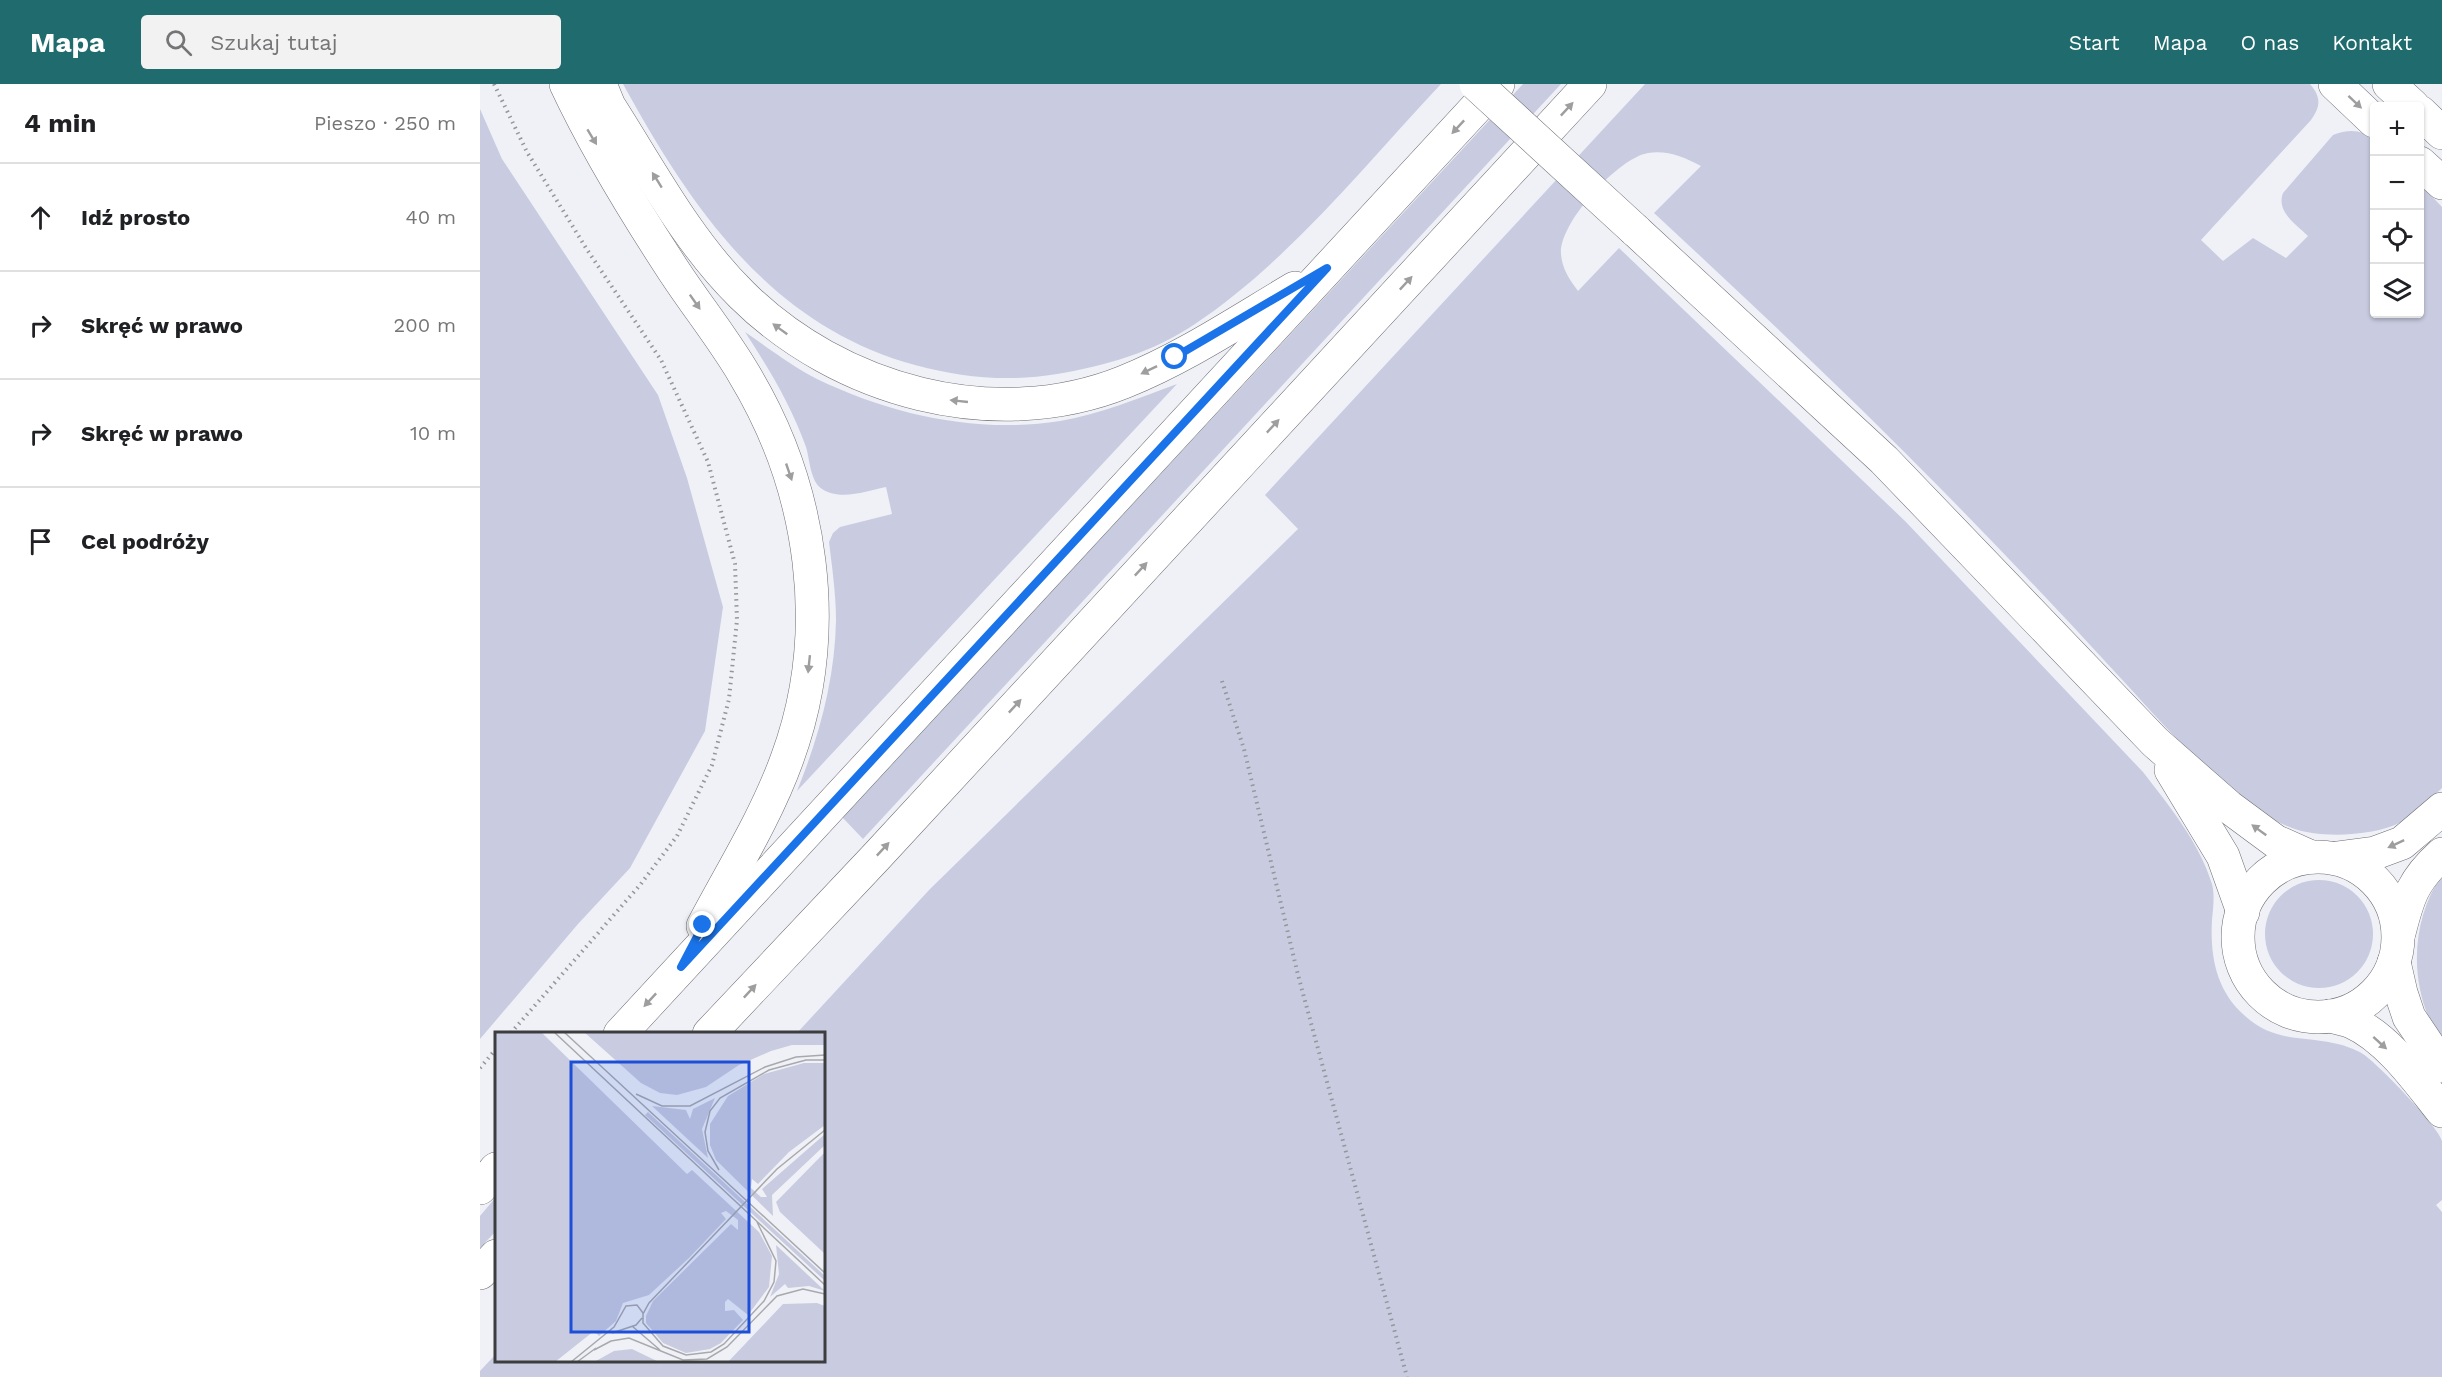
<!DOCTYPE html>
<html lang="pl">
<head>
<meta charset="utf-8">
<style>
	:root { --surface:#fff; --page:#f2f2f2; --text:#202124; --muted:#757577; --line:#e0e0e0; --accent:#1f6b6e }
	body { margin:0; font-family:"Work Sans",sans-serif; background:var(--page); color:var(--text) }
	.controls { position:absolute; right:18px; top:18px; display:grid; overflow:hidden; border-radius:6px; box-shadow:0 2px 4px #0004 }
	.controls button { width:54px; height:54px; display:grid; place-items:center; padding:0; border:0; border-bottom:2px solid var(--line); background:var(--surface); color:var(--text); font:30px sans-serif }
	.stop { position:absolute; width:18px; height:18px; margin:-14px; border:4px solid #1a73e8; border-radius:50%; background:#fff }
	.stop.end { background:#1a73e8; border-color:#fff; box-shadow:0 2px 6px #0008 }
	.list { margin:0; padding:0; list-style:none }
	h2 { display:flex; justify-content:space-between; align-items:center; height:78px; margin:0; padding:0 24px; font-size:26px }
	h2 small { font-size:20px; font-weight:400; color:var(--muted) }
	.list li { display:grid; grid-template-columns:39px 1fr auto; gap:18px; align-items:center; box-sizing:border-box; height:108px; padding:0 24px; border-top:2px solid var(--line) }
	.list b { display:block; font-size:22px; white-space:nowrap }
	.list em { font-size:20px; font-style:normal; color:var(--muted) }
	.icon { flex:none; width:33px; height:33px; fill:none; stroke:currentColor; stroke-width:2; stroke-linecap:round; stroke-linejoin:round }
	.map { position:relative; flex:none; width:1962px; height:1293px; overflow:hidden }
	header { display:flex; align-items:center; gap:36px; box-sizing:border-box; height:84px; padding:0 30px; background:var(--accent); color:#fff }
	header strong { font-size:28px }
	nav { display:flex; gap:33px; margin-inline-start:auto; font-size:21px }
	.search { width:420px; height:54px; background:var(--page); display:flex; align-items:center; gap:15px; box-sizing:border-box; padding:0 21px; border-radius:6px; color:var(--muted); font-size:22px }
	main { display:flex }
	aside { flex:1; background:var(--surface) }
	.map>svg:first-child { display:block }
	.green { fill:#c9cce0 }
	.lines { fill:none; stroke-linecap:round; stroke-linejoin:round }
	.major-casing { stroke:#6d6e73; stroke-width:34 }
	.path { stroke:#95969a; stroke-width:4; stroke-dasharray:1.5 4.5; stroke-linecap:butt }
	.major { stroke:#fff; stroke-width:33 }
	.major-bridge-casing { stroke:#6d6e73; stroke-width:34; stroke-linecap:butt }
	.major-bridge { stroke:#fff; stroke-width:33 }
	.oneway { fill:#9e9e9f }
	.route { stroke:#1a73e8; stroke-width:8 }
	.inset-road { fill:none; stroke:#a8a9ad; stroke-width:1.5 }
	.view { fill:#1d4ed8; fill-opacity:0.15; stroke:#1d4ed8; stroke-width:3 }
	.inset-edge { fill:none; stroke:#3c3d3f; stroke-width:3 }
</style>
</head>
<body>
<header>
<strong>Mapa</strong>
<div class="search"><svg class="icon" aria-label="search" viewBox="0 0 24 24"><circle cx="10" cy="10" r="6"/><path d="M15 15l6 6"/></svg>Szukaj tutaj</div>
<nav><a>Start</a><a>Mapa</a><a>O nas</a><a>Kontakt</a></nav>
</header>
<main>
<aside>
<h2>4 min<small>Pieszo · 250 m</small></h2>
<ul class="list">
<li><svg class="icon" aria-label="ahead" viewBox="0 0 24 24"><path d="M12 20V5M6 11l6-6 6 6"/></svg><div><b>Idź prosto</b></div><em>40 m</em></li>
<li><svg class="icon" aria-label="right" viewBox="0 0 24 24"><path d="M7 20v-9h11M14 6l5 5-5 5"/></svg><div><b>Skręć w prawo</b></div><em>200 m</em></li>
<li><svg class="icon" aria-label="right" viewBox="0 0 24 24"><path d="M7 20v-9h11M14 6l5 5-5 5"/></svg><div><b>Skręć w prawo</b></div><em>10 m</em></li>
<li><svg class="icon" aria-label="arrive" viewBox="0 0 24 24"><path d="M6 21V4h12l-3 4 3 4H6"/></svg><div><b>Cel podróży</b></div></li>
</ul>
</aside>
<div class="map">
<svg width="1962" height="1293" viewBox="0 0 1962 1293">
	<rect width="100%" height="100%" fill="#f0f1f7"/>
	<g class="green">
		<path d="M143 0H961C883 83 810 176 715 240 674 268 625 282 577 290 529 298 482 294 435 281 291 242 211 124 143 0Z"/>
		<polygon points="1043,0 1081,0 383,755 362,733"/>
		<path d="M1165 0H1830C1841 13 1841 22 1831 36L1721 156 1743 177 1773 154 1806 174 1828 152C1816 140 1796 128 1803 109L1853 51C1869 45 1882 45 1894 57V230H1940V100L1962 123V704C1949 716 1936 730 1921 738 1895 752 1840 755 1812 744 1750 721 1681 637 1635 588 1579 527 1522 467 1464 408 1370 312 1272 220 1174 129L1221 82C1204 73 1187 66 1168 69 1138 74 1079 139 1081 170 1082 185 1090 196 1098 207L1139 164 1425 437 1663 688C1690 723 1719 758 1732 800 1735 811 1733 825 1732 836 1730 872 1736 906 1764 931 1795 960 1825 951 1862 961 1868 963 1877 966 1883 970 1897 979 1959 1043 1962 1057 1962 1071 1962 1100 1962 1116L1956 1121 1962 1128V1293H0V1287L16 1270V1276H344V950L317 949 450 805 818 445 785 411Z"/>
		<polygon points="0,25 22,75 178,311 207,394 243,523 225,647 150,784 98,840 0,955"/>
		<path d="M265 248C288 264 312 282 337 295 412 331 497 350 580 337 620 330 659 314 697 300L317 707C339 653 355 595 356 536 356 510 352 483 349 458L353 449 360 443 412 430 406 403C387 407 361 417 342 405 330 397 330 376 326 363 311 321 289 285 265 248Z"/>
		<path d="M1962 791V958C1929 910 1928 840 1962 791Z"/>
		<circle cx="1839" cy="850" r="54"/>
		<polygon points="16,1113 16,1147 0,1164 0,1132"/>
	</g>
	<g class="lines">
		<defs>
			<g id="major">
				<path d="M86 0C115 62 151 121 188 178 212 216 241 251 264 290 333 404 354 548 307 675 286 733 252 787 223 842"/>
				<path d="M120 0 129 22C170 86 207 157 262 211 359 307 514 350 644 298 704 274 759 237 815 204"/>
				<polyline points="1855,0 1894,37"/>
				<polyline points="1909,0 1933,22"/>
				<polyline points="1940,28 1962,49"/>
				<polyline points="1940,79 1962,99"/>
				<polyline points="1155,146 1404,376 1675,658 1749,723 1795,757 1831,773"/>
				<polyline points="1691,686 1743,772 1763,828"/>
				<circle cx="1838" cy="853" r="80"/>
				<polyline points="1857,774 1895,769 1922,759 1962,725"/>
				<path d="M1919 849C1928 813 1933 796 1962 770"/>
				<polyline points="1914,878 1921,909 1929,933 1962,982"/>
				<path d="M1850 932C1857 934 1865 935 1872 938 1908 954 1938 997 1962 1027"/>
				<polyline points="140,950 1018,0"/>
				<polyline points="229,950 397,772 1110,0"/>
				<polyline points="0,1104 16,1085"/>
				<polyline points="0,1189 16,1172"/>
			</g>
		</defs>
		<use href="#major" class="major-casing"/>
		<g class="path">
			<polyline points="14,0 47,68 106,164 181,276 228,378 255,480 257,536 249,615 232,681 197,752 160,801 30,950"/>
			<polyline points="742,597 764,665 818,891 927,1293"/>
			<polyline points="0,984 16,965"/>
		</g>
		<use href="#major" class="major"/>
		<defs>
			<polyline id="major-bridge" points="996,0 1155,146"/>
		</defs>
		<use href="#major-bridge" class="major-bridge-casing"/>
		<use href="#major-bridge" class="major-bridge"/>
	</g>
	<defs><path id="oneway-solid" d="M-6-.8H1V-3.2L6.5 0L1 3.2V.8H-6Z" transform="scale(1.5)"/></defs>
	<g class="oneway">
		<use href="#oneway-solid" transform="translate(1875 18) rotate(43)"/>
		<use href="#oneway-solid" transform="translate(1087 25) rotate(-47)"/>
		<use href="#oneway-solid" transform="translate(978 43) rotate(133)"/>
		<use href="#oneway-solid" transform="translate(112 53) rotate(59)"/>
		<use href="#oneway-solid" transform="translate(177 96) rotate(-122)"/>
		<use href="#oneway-solid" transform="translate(926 199) rotate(-47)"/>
		<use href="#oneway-solid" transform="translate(215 218) rotate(55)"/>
		<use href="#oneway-solid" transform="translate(300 245) rotate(-144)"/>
		<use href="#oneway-solid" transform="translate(669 286) rotate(154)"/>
		<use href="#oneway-solid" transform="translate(479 317) rotate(-174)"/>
		<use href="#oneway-solid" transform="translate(793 342) rotate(-47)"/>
		<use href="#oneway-solid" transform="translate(309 388) rotate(71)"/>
		<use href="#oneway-solid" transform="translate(661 485) rotate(-47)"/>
		<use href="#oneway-solid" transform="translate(329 580) rotate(96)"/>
		<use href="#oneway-solid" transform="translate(535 622) rotate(-47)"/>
		<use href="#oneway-solid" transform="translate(1779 746) rotate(-144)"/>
		<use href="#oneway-solid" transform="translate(1916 760) rotate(155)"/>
		<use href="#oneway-solid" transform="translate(403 765) rotate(-47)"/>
		<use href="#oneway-solid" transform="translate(270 907) rotate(-47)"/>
		<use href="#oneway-solid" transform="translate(170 916) rotate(133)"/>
		<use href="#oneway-solid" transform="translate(1900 959) rotate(42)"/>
	</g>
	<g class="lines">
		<polyline class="route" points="223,841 201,883 847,184 695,273"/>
	</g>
	<g transform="translate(15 948)">
		<rect width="330" height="330" fill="#f0f1f7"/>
		<path d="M0 0H46L192 142 197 138 264 200 277 224 274 255 253 283 233 267 230 270V279L239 278 248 288 226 311 215 317 191 321 168 311 151 291V284L158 269 236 192 243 198V188L231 179 226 181 231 187 194 226 154 263 128 271 121 289 104 304 99 299 60 330H0ZM89 0H330V13H297L276 19 244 33 211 55 182 63 165 61 146 51ZM309 31H330V93L294 120 263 152 257 147 256 156 266 165H272L267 157 330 102V113L277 163 278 184 221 128 215 113V92L233 64 269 42ZM220 66 207 97 213 126 157 74 191 78 195 87 198 77ZM153 80 330 244V249L150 83ZM330 120V222L285 180 281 170ZM281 213 330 259 314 254 293 256 290 252 275 265 284 242ZM322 271 330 274V330H233L288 272ZM137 317 164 330H99L119 319Z" fill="#c9cce0"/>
		<path class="inset-road" d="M59 0 330 253M69 0 330 241M141 62 167 74H195L270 35 301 25 330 23M224 138 213 119 210 100 215 79 225 66 274 38 311 28H330M262 190 281 229 279 250 269 269 229 312 216 320 191 323 168 314 148 291V282L154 271 282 137 330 98M137 294 165 318M117 301 141 293 147 286M99 318 116 309 134 306 188 328 212 327 232 315 282 264 308 257 330 262M76 330 119 295 131 274 142 273 148 281M82 330 101 316"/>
		<path class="view" d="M76 30H254V300H76Z"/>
		<rect width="330" height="330" class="inset-edge"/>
	</g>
</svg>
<div class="controls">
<button>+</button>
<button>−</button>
<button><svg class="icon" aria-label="locate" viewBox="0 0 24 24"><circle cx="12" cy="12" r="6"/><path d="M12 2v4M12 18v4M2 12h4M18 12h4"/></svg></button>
<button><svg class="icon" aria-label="layers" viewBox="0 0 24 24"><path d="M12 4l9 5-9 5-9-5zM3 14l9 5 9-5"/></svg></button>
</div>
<div class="stop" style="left:695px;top:273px"></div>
<div class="stop end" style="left:223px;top:841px"></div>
</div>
</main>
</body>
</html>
